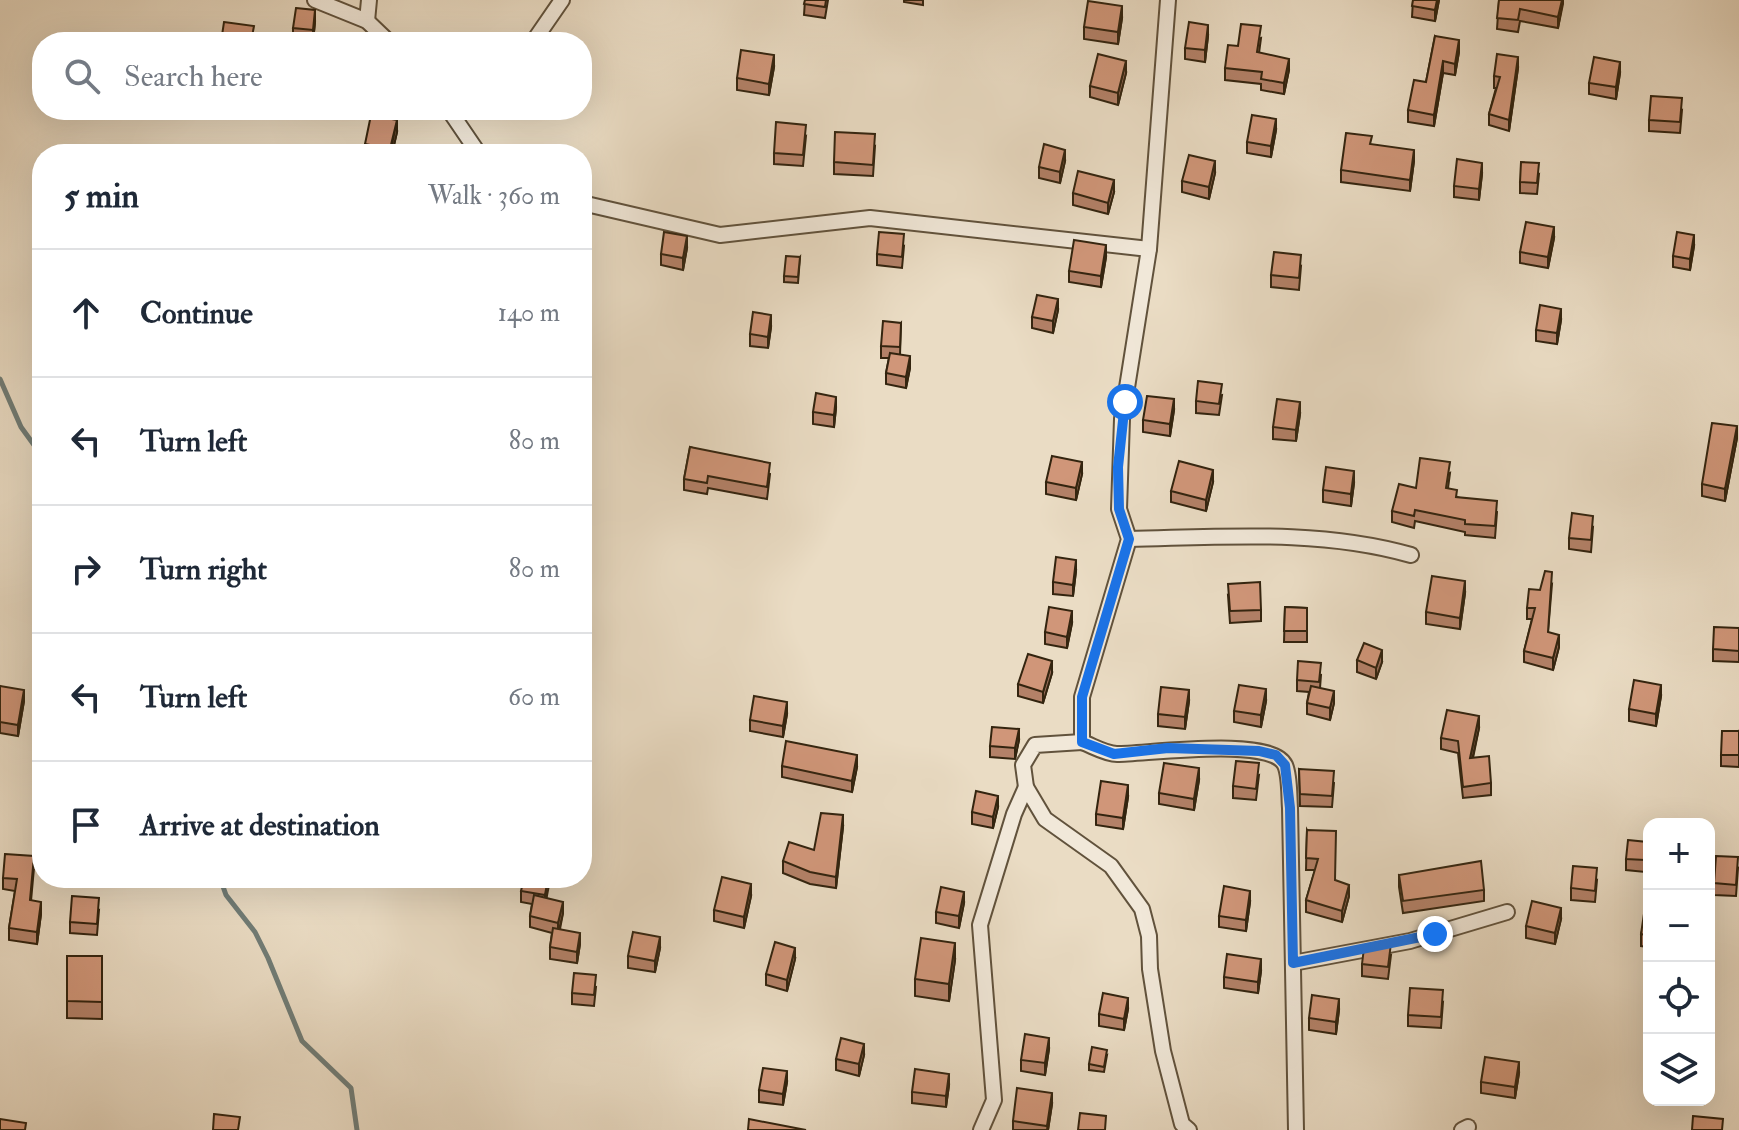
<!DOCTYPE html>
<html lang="en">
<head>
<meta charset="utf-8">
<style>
	:root { --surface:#fff; --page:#f2f2f3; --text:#1f2937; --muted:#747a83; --line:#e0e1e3 }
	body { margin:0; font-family:"IM FELL Double Pica",serif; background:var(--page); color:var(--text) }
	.controls { position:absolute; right:24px; bottom:24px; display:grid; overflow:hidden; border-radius:16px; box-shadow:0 8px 32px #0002 }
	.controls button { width:72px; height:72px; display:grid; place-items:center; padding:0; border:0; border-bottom:2px solid var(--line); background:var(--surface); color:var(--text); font:40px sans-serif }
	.stop { position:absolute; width:24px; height:24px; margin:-18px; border:6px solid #1a73e8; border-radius:50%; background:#fff }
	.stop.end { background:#1a73e8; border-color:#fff; box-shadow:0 2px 8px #0008 }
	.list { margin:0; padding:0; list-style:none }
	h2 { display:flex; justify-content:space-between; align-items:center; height:104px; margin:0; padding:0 32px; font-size:34px }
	h2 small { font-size:26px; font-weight:400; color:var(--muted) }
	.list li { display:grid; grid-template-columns:52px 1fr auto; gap:24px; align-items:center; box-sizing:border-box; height:128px; padding:0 32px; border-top:2px solid var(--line) }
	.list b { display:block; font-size:30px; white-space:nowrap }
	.list em { font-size:26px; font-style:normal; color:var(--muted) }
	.icon { flex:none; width:44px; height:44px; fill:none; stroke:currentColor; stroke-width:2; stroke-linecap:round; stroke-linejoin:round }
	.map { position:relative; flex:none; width:1739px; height:1130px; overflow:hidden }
	.search { position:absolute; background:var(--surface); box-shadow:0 8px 32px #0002; left:32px; top:32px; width:560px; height:88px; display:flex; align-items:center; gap:20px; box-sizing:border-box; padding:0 28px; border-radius:32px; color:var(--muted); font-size:30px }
	.panel { position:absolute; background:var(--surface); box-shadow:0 8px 32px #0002; left:32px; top:144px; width:560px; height:744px; border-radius:32px }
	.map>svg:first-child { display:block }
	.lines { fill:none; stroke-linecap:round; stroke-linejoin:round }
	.stream { stroke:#717d77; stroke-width:5 }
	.street-casing { stroke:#61523c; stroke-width:18 }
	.street { stroke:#f1e8d9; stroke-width:14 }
	.wall { fill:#b38168; stroke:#33240f; stroke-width:2 }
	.shaded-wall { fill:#926955; stroke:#33240f; stroke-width:2 }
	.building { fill:#d09679; stroke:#33240f; stroke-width:2 }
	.route { stroke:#1a73e8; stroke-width:10 }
</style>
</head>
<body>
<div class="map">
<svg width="1739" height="1130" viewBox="0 0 1739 1130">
	<rect width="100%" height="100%" fill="#eadcc4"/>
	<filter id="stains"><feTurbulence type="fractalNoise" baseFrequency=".0025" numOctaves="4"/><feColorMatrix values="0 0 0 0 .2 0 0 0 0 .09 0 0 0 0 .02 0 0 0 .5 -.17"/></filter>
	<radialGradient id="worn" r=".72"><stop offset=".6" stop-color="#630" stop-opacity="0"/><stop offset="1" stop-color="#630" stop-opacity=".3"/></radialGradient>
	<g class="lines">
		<g class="stream">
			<polyline points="0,379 21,427 42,456"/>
			<polyline points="220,878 226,895 255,932 268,958 302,1041 351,1088 357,1130"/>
		</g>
		<defs>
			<g id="street">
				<polyline points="315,0 367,21 389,42"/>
				<path d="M1168 0 1149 249 1122 419 1119 509 1129 539 1082 697V742C1093 746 1106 754 1117 754 1147 754 1272 736 1285 765 1290 776 1289 796 1290 808L1296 1130"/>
				<polyline points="367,21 369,0"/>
				<polyline points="533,42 562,0"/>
				<polyline points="449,110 479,154"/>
				<polyline points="582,203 720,235 870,218 1149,249"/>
				<path d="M1129 539C1223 537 1320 529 1411 555"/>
				<polyline points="1082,742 1035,745 1023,765 1026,787 1045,819 1111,866 1142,909 1149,936 1150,969 1163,1051 1182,1124 1189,1130"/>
				<polyline points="1293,963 1410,941 1507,912"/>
				<polyline points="981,1130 994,1100 980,925 1014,814 1026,787"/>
				<polyline points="1462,1130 1468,1127"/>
			</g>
		</defs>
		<use href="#street" class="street-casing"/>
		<use href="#street" class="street"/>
	</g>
	<g class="wall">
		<polygon points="805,0 828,0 825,18 804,15"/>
		<polygon points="904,0 923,0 923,5 904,2"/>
		<polygon points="1413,0 1439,0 1435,21 1412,17"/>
		<polygon points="1499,0 1563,0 1558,28 1520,21 1518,32 1497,29"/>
		<polygon points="1122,18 1118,44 1084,39 1084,27"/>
		<polygon points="315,22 313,42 293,39 293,28"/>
		<polygon points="1208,36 1205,62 1185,59 1185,48"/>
		<polygon points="1435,36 1459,52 1455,75 1443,73 1434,126 1408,122 1408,110 1426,82"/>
		<polygon points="1261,38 1259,53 1289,70 1284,94 1261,90 1261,84 1225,80 1225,68 1238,46"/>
		<polygon points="774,67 769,95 737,90 737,78"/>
		<polygon points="1518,68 1509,131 1489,125 1489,114 1496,88 1494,88 1494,76"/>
		<polygon points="1126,73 1118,105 1090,97 1090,86"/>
		<polygon points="1620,73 1616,99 1589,94 1589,83"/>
		<polygon points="1682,110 1680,133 1649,131 1649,120"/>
		<polygon points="1276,130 1271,157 1247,153 1247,142"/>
		<polygon points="397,132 392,154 365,154 365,144"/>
		<polygon points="806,136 803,166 774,164 774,153"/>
		<polygon points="1372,145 1414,161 1410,191 1341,182 1341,170"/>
		<polygon points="875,146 873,176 834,174 834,162"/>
		<polygon points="1065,161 1060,183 1039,178 1039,167"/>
		<polygon points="1215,173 1209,199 1182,192 1182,181"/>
		<polygon points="1482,174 1479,200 1454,197 1454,186"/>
		<polygon points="1539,174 1537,194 1520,193 1520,182"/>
		<polygon points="1114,192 1108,214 1073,205 1073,193"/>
		<polygon points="1554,238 1548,268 1520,263 1520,252"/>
		<polygon points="904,246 902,268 877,265 877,254"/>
		<polygon points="1694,246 1690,270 1673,267 1673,256"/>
		<polygon points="687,248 683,270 661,265 661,254"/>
		<polygon points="800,257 798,283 784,282 784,276"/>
		<polygon points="1106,257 1101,287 1069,282 1069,271"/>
		<polygon points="1301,266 1299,290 1271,287 1271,275"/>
		<polygon points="1058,310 1053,333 1032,328 1032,317"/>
		<polygon points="1561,320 1557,344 1536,341 1536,330"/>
		<polygon points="901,323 900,355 910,368 906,388 886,384 886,373 889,358 881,358 881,346"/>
		<polygon points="771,327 768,348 750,346 750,334"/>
		<polygon points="1222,395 1219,415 1196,413 1196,401"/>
		<polygon points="836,408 834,427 813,424 813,412"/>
		<polygon points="1174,410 1170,436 1143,432 1143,420"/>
		<polygon points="1300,414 1296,441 1273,439 1273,427"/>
		<polygon points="1737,438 1725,501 1702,496 1702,484"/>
		<polygon points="690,447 770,474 767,499 708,488 707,494 684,490 684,479"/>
		<polygon points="1450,473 1448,488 1457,497 1497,512 1495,538 1465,535 1465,532 1415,521 1414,528 1392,522 1392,511 1416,488"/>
		<polygon points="1082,474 1076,500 1046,494 1046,482"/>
		<polygon points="1213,482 1206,511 1171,502 1171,491"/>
		<polygon points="1354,483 1351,506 1323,502 1323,490"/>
		<polygon points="1593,527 1591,552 1569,549 1569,538"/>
		<polygon points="1076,571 1073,596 1053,594 1053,582"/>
		<polygon points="1552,584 1548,632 1559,647 1553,670 1524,662 1524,651 1532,619 1527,619 1527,608 1540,590"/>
		<polygon points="1465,593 1460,629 1426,624 1426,612"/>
		<polygon points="1228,595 1261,610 1261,621 1230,623"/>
		<polygon points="1285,607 1307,608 1307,642 1284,642"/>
		<polygon points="1072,623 1067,648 1045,644 1045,632"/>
		<polygon points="1739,628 1739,662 1713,661 1713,649"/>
		<polygon points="1357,660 1382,662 1376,679 1357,672"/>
		<polygon points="1052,673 1043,703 1018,696 1018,684"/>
		<polygon points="1321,675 1320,688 1334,703 1330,720 1307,714 1307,703 1309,692 1297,691 1297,680"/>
		<polygon points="0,686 24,701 18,736 0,733"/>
		<polygon points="1661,696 1656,726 1629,721 1629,709"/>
		<polygon points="1189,701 1185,729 1158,726 1158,714"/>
		<polygon points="1266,701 1261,727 1234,722 1234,711"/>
		<polygon points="787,714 783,737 750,731 750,720"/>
		<polygon points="1479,728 1473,758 1491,783 1491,795 1463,798 1458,753 1441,749 1441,738"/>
		<polygon points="1739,731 1739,767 1721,766 1721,755"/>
		<polygon points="1019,740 1015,759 990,757 990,746"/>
		<polygon points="782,766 857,767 852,792 782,777"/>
		<polygon points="1299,769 1334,783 1332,807 1300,806"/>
		<polygon points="1259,775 1256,800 1233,798 1233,786"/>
		<polygon points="1199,780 1194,810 1159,804 1159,793"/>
		<polygon points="1128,797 1123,829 1096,825 1096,814"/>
		<polygon points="998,807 993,828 972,824 972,812"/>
		<polygon points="843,827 836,888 810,884 783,873 783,861 814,850"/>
		<polygon points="1307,830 1335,880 1349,896 1342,922 1306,912 1306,900 1315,870 1306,870"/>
		<polygon points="1647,854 1645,872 1626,870 1626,859"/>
		<polygon points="34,868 31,901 41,914 37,944 9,940 9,928 15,891 3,889 3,878"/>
		<polygon points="1738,868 1736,896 1714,895 1714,883"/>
		<polygon points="1399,875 1484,890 1484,901 1403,913 1399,887"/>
		<polygon points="549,878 546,898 563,913 560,929 580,944 577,963 550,959 550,947 552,933 530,927 530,916 532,904 521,902 521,891"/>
		<polygon points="1597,880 1595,902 1571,900 1571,888"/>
		<polygon points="751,896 744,928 714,921 714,910"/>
		<polygon points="1250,902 1246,931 1219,927 1219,916"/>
		<polygon points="964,903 959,928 936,923 936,912"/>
		<polygon points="1649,908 1649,947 1641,946 1641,934"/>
		<polygon points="99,910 97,935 70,933 70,922"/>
		<polygon points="1561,919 1555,944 1526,938 1526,926"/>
		<polygon points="660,948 655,972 628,968 628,956"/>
		<polygon points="1391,955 1388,979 1362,976 1362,964"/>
		<polygon points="67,956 102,956 102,1019 67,1018"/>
		<polygon points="795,959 787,991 766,985 766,974"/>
		<polygon points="955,960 949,1001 915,996 915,979"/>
		<polygon points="1261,971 1258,993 1224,988 1224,977"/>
		<polygon points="596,987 594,1006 572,1004 572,993"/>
		<polygon points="1443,1002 1441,1028 1408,1026 1408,1015"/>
		<polygon points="1128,1009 1124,1030 1099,1026 1099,1014"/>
		<polygon points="1339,1010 1336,1034 1309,1030 1309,1018"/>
		<polygon points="1049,1049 1045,1075 1021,1071 1021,1060"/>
		<polygon points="864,1055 859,1076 836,1070 836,1059"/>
		<polygon points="1107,1055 1104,1072 1089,1070 1089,1064"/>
		<polygon points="1519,1073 1515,1098 1481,1093 1481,1082"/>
		<polygon points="787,1082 783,1105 759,1102 759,1090"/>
		<polygon points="949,1085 946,1107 912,1103 912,1092"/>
		<polygon points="1052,1104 1048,1130 1013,1130 1013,1121"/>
	</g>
	<g class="shaded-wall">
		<polygon points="1437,0 1439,0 1435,21 1435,10"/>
		<polygon points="1562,0 1563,0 1563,4 1558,28 1558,17"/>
		<polygon points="1122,6 1122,18 1118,44 1118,32"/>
		<polygon points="315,10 315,22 313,42 313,30"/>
		<polygon points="1208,25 1208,36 1205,62 1205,50"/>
		<polygon points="1459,40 1459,52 1455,75 1455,64"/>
		<polygon points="774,55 774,67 769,95 769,84"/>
		<polygon points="1518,57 1518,68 1509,131 1509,120"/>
		<polygon points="1289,59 1289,70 1284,94 1284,83"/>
		<polygon points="1126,61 1126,73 1118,105 1118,93"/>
		<polygon points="1443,61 1443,73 1434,126 1434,115"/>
		<polygon points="1620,62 1620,73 1616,99 1616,87"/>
		<polygon points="1276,119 1276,130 1271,157 1271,146"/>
		<polygon points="397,120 397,132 392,154 390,154"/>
		<polygon points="1065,150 1065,161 1060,183 1060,172"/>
		<polygon points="1414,150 1414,161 1410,191 1410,180"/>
		<polygon points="1215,161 1215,173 1209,199 1209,187"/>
		<polygon points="1482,163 1482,174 1479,200 1479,189"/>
		<polygon points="1114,180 1114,192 1108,214 1108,203"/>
		<polygon points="1554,227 1554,238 1548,268 1548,257"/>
		<polygon points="1694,235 1694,246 1690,270 1690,259"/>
		<polygon points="687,236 687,248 683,270 683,258"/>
		<polygon points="1106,245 1106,257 1101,287 1101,276"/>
		<polygon points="1058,299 1058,310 1053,333 1053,321"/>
		<polygon points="1561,309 1561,320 1557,344 1557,333"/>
		<polygon points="771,315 771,327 768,348 768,337"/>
		<polygon points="910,356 910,368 906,388 906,377"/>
		<polygon points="836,397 836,408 834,427 834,415"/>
		<polygon points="1174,399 1174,410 1170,436 1170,424"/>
		<polygon points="1300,402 1300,414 1296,441 1296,430"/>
		<polygon points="1737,426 1737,438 1725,501 1725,489"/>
		<polygon points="1082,462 1082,474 1076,500 1076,488"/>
		<polygon points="1213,470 1213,482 1206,511 1206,500"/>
		<polygon points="1354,471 1354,483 1351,506 1351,494"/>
		<polygon points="1076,560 1076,571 1073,596 1073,585"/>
		<polygon points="1465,581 1465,593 1460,629 1460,618"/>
		<polygon points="1072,611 1072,623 1067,648 1067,637"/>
		<polygon points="1559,635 1559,647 1553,670 1553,658"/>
		<polygon points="1382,650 1382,662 1376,679 1376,668"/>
		<polygon points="1052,661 1052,673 1043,703 1043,692"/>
		<polygon points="1661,685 1661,696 1656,726 1656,714"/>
		<polygon points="1266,689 1266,701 1261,727 1261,715"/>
		<polygon points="24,690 24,701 18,736 18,725"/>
		<polygon points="1189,690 1189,701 1185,729 1185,717"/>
		<polygon points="1334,691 1334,703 1330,720 1330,708"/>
		<polygon points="787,702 787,714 783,737 783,726"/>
		<polygon points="1479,716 1479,728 1470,769 1470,758"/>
		<polygon points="1019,729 1019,740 1015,759 1015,748"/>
		<polygon points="857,755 857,767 852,792 852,781"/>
		<polygon points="1199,768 1199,780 1194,810 1194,799"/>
		<polygon points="1128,785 1128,797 1123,829 1123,818"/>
		<polygon points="998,796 998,807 993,828 993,817"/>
		<polygon points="843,815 843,827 836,888 836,877"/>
		<polygon points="548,878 549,885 545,906 545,895"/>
		<polygon points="751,884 751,896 744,928 744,917"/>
		<polygon points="1349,885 1349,896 1342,922 1342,911"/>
		<polygon points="1250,891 1250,902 1246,931 1246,920"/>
		<polygon points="964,892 964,903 959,928 959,916"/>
		<polygon points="41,902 41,914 37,944 37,932"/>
		<polygon points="563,902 563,913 558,934 558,923"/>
		<polygon points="1561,908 1561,919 1555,944 1555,933"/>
		<polygon points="580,933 580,944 577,963 577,952"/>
		<polygon points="660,937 660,948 655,972 655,961"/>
		<polygon points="955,943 955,960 949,1001 949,984"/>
		<polygon points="795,948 795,959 787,991 787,980"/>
		<polygon points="1261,959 1261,971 1258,993 1258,982"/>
		<polygon points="1128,998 1128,1009 1124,1030 1124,1019"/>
		<polygon points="1339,999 1339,1010 1336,1034 1336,1022"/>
		<polygon points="1049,1038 1049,1049 1045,1075 1045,1063"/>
		<polygon points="864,1044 864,1055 859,1076 859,1064"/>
		<polygon points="1519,1062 1519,1073 1515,1098 1515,1087"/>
		<polygon points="787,1071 787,1082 783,1105 783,1094"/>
		<polygon points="949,1074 949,1085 946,1107 946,1096"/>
		<polygon points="1052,1093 1052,1104 1048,1130 1047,1130"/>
	</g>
	<g class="building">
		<polygon points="805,0 826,0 825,7 804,4"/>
		<polygon points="1413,0 1437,0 1435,10 1412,6"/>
		<polygon points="1499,0 1562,0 1558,17 1520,9 1518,20 1497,18"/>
		<polygon points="1088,1 1122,6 1118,32 1084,27"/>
		<polygon points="296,8 315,10 313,30 293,28"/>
		<polygon points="224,22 254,26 251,42 221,42"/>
		<polygon points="1189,22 1208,25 1205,50 1185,48"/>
		<polygon points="1241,24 1261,26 1257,52 1289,59 1284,83 1261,79 1262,72 1225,68 1228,45 1238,46"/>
		<polygon points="1435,36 1459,40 1455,64 1443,61 1434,115 1408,110 1414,80 1426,82"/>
		<polygon points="741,50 774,55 769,84 737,78"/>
		<polygon points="1098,54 1126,61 1118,93 1090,86"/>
		<polygon points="1497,54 1518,57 1509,120 1489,114 1500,77 1494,76"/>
		<polygon points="1594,57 1620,62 1616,87 1589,83"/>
		<polygon points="1651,96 1682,98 1680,122 1649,120"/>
		<polygon points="371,115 397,120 390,149 365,144"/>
		<polygon points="1252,115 1276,119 1271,146 1247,142"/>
		<polygon points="776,122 806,125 803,155 774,153"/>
		<polygon points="835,132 875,134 873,165 834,162"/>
		<polygon points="1346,133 1372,136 1370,144 1414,150 1410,180 1341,170"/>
		<polygon points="1044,144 1065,150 1060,172 1039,167"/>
		<polygon points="1189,155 1215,161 1209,187 1182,181"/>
		<polygon points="1457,159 1482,163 1479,189 1454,186"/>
		<polygon points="1521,162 1539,163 1537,183 1520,182"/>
		<polygon points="1078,171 1114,180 1108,203 1073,193"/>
		<polygon points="1526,222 1554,227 1548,257 1520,252"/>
		<polygon points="664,232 687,236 683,258 661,254"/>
		<polygon points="879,232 904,234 902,257 877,254"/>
		<polygon points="1677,232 1694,235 1690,259 1673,256"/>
		<polygon points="1074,240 1106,245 1101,276 1069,271"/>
		<polygon points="1274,252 1301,255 1299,278 1271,275"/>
		<polygon points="786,256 800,257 798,277 784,276"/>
		<polygon points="1037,295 1058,299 1053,321 1032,317"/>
		<polygon points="1540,305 1561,309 1557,333 1536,330"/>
		<polygon points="753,312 771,315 768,337 750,334"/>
		<polygon points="883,321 901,323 900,347 881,346"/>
		<polygon points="890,353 910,356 906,377 886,373"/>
		<polygon points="1198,381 1222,384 1219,404 1196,401"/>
		<polygon points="816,393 836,397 834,415 813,412"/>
		<polygon points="1147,396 1174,399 1170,424 1143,420"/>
		<polygon points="1277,399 1300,402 1296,430 1273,427"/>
		<polygon points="1712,423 1737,426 1725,489 1702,484"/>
		<polygon points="690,447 770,463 767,487 708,476 707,483 684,479"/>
		<polygon points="1052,456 1082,462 1076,488 1046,482"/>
		<polygon points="1420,458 1450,462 1446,488 1457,490 1456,497 1497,501 1495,526 1465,524 1465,520 1415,510 1414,516 1392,511 1399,484 1416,488"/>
		<polygon points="1179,461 1213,470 1206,500 1171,491"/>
		<polygon points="1326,467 1354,471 1351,494 1323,490"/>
		<polygon points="1572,513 1593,516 1591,540 1569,538"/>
		<polygon points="1056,557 1076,560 1073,585 1053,582"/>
		<polygon points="1545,571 1552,572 1548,632 1559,635 1553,658 1524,651 1535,608 1527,608 1529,589 1540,590"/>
		<polygon points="1432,576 1465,581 1460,618 1426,612"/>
		<polygon points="1260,582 1261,610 1230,611 1228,584"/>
		<polygon points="1049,607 1072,611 1067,637 1045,632"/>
		<polygon points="1285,607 1307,608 1307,631 1284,631"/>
		<polygon points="1714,627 1739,628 1739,651 1713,649"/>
		<polygon points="1364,643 1382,650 1376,668 1357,660"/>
		<polygon points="1028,654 1052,661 1043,692 1018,684"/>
		<polygon points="1298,661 1321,663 1319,682 1297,680"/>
		<polygon points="1634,680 1661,685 1656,714 1629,709"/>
		<polygon points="1239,685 1266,689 1261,715 1234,711"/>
		<polygon points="0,686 24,690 18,725 0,722"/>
		<polygon points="1311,686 1334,691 1330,708 1307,703"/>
		<polygon points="1161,687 1189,690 1185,717 1158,714"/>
		<polygon points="754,696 787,702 783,726 750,720"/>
		<polygon points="1447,710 1479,716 1470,758 1489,756 1491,783 1463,787 1458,741 1441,738"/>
		<polygon points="992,727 1019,729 1015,748 990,746"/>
		<polygon points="1722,731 1739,731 1739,755 1721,755"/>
		<polygon points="786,741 857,755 852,781 782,766"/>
		<polygon points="1236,761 1259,763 1256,789 1233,786"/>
		<polygon points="1164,763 1199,768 1194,799 1159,793"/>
		<polygon points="1299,769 1334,771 1332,796 1300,794"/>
		<polygon points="1101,781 1128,785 1123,818 1096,814"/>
		<polygon points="976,791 998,796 993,817 972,812"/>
		<polygon points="821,813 843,815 836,877 810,872 783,861 789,842 814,850"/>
		<polygon points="1307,830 1336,831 1335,880 1349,885 1342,911 1306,900 1318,859 1306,858"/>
		<polygon points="1628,840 1647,842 1645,860 1626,859"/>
		<polygon points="5,854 34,856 30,900 41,902 37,932 9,928 17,879 3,878"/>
		<polygon points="1716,856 1738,857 1736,885 1714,883"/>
		<polygon points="1481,861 1484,890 1403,901 1399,875"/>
		<polygon points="1573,866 1597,868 1595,891 1571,888"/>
		<polygon points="722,877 751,884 744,917 714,910"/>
		<polygon points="524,878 548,878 545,895 521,891"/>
		<polygon points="1224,886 1250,891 1246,920 1219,916"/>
		<polygon points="941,887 964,892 959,916 936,912"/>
		<polygon points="534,895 563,902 558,923 530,916"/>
		<polygon points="72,896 99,898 97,924 70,922"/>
		<polygon points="1532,901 1561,908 1555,933 1526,926"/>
		<polygon points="1645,907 1649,908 1649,936 1641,934"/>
		<polygon points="553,928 580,933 577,952 550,947"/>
		<polygon points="633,932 660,937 655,961 628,956"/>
		<polygon points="921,938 955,943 949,984 915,979"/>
		<polygon points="775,942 795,948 787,980 766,974"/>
		<polygon points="1391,943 1388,967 1362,964 1364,948"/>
		<polygon points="1227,954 1261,959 1258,982 1224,977"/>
		<polygon points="67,956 102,956 102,1002 67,1001"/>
		<polygon points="574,973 596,975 594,995 572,993"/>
		<polygon points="1410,988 1443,990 1441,1017 1408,1015"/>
		<polygon points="1103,993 1128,998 1124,1019 1099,1014"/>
		<polygon points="1312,995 1339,999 1336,1022 1309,1018"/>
		<polygon points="1025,1034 1049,1038 1045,1063 1021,1060"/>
		<polygon points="841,1038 864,1044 859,1064 836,1059"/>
		<polygon points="1092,1047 1107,1050 1104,1067 1089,1064"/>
		<polygon points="1485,1057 1519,1062 1515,1087 1481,1082"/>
		<polygon points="763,1068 787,1071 783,1094 759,1090"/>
		<polygon points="915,1069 949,1074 946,1096 912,1092"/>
		<polygon points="1017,1088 1052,1093 1047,1126 1013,1121"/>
		<polygon points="1080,1113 1106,1116 1105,1130 1078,1130"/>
		<polygon points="214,1114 240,1117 238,1130 213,1130"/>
		<polygon points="1693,1116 1723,1119 1722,1130 1692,1130"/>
		<polygon points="0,1119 26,1123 25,1130 0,1130"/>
		<polygon points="749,1119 806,1130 748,1130"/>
	</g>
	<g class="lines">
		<polyline class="route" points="1125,402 1118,467 1119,509 1129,539 1082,697 1082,742 1114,754 1168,748 1259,751 1276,755 1285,765 1290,808 1293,963 1435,934"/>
	</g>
	<rect width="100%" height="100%" filter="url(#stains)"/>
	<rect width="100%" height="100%" fill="url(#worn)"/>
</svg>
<div class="controls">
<button>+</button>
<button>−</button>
<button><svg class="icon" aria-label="locate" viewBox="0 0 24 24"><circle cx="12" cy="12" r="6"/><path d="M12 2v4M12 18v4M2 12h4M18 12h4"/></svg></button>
<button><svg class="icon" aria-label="layers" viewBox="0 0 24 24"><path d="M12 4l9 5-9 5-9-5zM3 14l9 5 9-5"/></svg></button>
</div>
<div class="stop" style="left:1125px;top:402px"></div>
<div class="stop end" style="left:1435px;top:934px"></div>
<div class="search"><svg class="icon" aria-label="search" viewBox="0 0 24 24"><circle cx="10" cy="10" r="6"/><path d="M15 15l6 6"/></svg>Search here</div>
<section class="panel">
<h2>5 min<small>Walk · 360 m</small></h2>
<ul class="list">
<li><svg class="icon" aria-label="ahead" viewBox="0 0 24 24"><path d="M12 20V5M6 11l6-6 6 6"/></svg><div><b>Continue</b></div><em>140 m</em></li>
<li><svg class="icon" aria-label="left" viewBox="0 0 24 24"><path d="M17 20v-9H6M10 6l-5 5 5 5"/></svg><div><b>Turn left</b></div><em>80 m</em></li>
<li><svg class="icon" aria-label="right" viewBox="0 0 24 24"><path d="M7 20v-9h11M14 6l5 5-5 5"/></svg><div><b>Turn right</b></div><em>80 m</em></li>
<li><svg class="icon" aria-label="left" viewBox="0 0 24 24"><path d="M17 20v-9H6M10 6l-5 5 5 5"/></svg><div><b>Turn left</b></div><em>60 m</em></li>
<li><svg class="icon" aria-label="arrive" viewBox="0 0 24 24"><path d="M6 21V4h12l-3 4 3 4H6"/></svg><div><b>Arrive at destination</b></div></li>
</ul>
</section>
</div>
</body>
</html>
